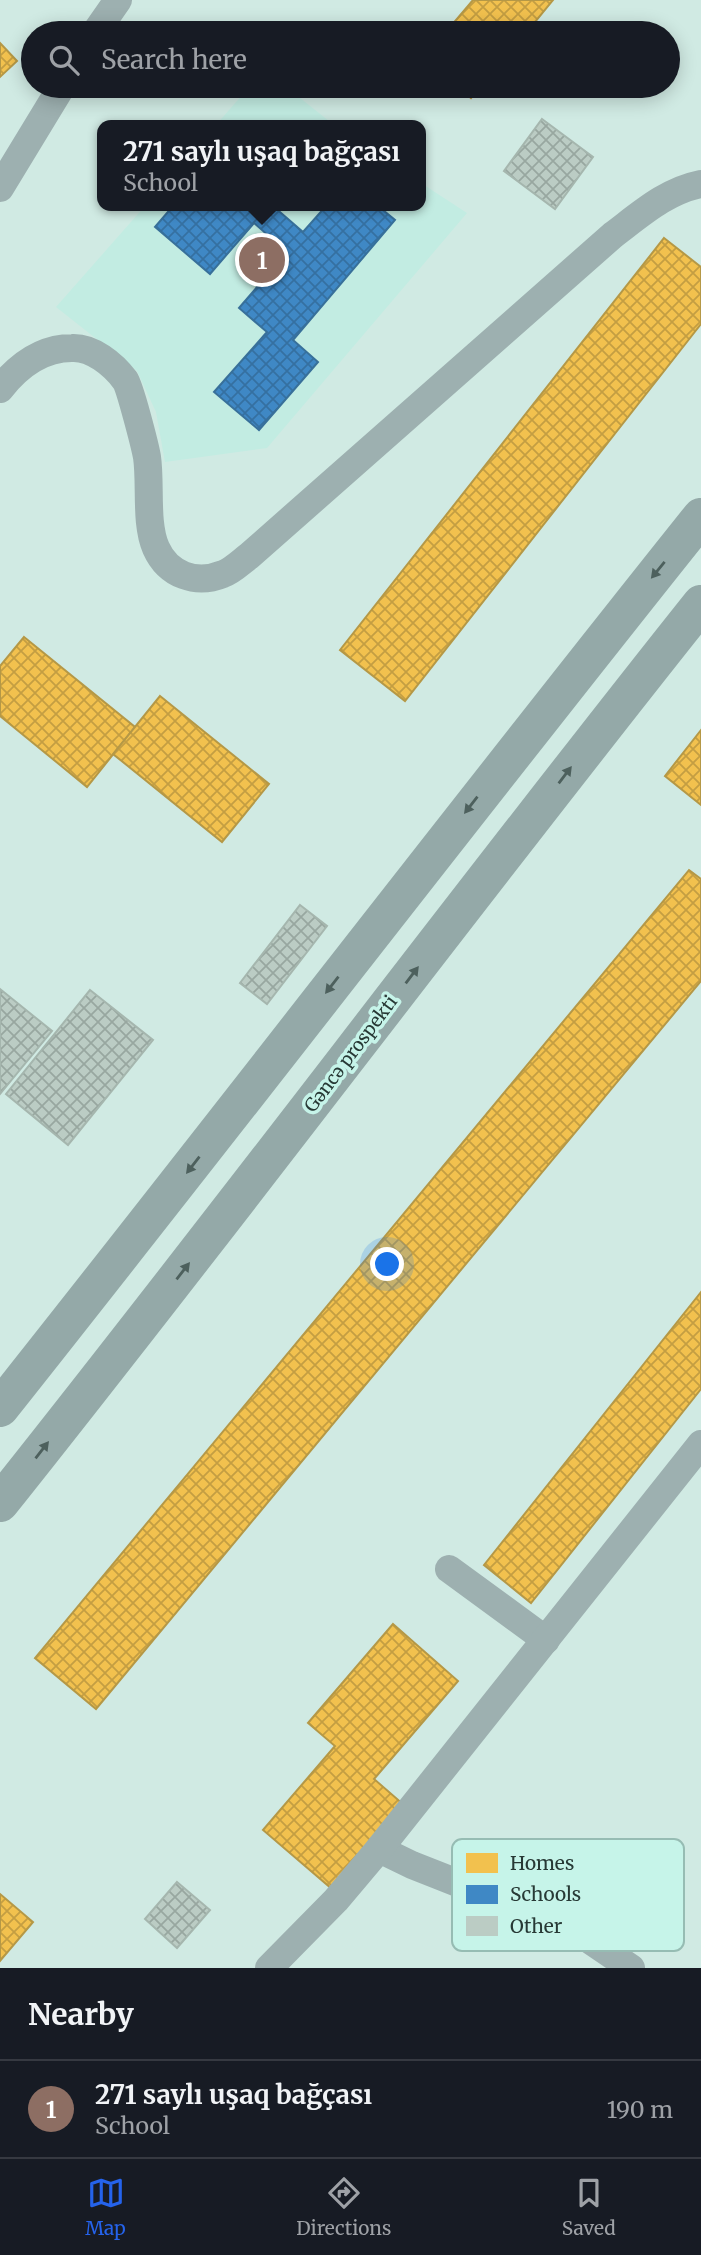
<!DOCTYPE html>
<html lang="en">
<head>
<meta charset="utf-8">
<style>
	:root { --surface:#171b24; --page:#242831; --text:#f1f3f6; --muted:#9ea1a6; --line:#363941; --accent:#2563eb }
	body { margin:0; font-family:Merriweather,serif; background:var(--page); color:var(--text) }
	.you { position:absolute; left:388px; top:1265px; width:24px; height:24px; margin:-18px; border:5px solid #fff; border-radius:50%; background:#1a73e8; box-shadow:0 0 0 10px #1a73e833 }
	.badge { display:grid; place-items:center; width:46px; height:46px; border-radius:50%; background:var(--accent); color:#fff; font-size:23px; font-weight:700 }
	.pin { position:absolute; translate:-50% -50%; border:4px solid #fff; box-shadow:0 2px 7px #0006 }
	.popup { position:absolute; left:97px; top:120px; width:329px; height:91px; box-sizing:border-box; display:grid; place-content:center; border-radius:14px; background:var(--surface); filter:drop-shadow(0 2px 5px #0005); font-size:23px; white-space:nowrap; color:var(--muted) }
	.popup b { font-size:26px; color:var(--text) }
	.popup::after { content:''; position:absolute; left:50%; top:100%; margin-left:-14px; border:14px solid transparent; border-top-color:var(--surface) }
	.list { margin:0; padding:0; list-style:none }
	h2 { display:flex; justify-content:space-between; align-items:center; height:91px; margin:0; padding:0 28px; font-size:30px }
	h2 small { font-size:23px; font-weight:400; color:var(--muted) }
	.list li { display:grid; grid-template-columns:46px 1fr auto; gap:21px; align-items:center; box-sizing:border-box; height:98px; padding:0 28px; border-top:2px solid var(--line) }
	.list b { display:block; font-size:26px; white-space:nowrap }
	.list p { margin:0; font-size:23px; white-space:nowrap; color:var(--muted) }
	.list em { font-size:23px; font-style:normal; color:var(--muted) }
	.icon { flex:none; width:38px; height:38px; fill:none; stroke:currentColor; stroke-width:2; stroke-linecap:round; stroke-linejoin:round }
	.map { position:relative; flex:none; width:701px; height:1968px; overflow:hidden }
	.search { position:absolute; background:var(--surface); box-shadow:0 4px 18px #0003; left:21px; right:21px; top:21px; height:77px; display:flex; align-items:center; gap:18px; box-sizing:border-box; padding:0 24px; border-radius:38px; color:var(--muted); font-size:26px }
	.sheet { height:189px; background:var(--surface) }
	nav { display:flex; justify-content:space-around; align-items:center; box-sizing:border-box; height:98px; border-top:2px solid var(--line); background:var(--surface); font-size:19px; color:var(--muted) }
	nav a { display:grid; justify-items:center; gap:4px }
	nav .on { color:var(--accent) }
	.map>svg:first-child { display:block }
	.built { fill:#c2ece2 }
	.homes { fill:url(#homes-cross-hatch); stroke:#b59846; stroke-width:2 }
	.schools { fill:url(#schools-cross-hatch); stroke:#38709a; stroke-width:2 }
	.building { fill:url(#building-cross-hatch); stroke:#a5b6ae; stroke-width:2 }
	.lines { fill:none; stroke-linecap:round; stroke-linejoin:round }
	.street { stroke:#9db0b0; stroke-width:28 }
	.primary { stroke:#94a9a8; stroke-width:38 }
	.oneway { fill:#4d605d }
	.labels { text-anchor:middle; stroke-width:7; stroke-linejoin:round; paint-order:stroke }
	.street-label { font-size:18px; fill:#273935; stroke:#c6f4e9 }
	.key { fill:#c6f4e9; stroke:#96bcb3; stroke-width:2 }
	.key-label { font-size:19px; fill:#273935 }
</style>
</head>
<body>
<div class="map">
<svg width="701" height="1968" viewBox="0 0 701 1968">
	<defs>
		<pattern id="homes-cross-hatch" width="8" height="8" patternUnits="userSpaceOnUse" patternTransform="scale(1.75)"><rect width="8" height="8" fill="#f2c14e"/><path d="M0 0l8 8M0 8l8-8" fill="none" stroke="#c49e42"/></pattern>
		<pattern id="schools-cross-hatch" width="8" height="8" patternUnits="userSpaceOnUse" patternTransform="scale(1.75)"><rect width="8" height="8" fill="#3f88c5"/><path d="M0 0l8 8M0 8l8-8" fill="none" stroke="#3570a1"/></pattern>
		<pattern id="building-cross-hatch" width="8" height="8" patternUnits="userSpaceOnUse" patternTransform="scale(1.75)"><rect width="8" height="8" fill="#bbccc4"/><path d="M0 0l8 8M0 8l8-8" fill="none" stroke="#98a7a0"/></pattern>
	</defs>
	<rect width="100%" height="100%" fill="#d0eae3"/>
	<g class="built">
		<polygon points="250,86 285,86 334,125 216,125"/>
		<polygon points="421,183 467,213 267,448 165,462 156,412 137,371 56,307 145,206 421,206"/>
	</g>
	<g class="homes">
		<polygon points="473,0 553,0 526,33 445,33"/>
		<polygon points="0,43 17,61 0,77"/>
		<polygon points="457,86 482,86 471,98"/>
		<polygon points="664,238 701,267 701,324 405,701 340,650"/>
		<polygon points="24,637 135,727 87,787 0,716 0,666"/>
		<polygon points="160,696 269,784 222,842 113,754"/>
		<polygon points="701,730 701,805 665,776"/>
		<polygon points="689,870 701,879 701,981 96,1709 35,1658"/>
		<polygon points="701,1292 701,1389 531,1603 484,1565"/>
		<polygon points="393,1624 458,1681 374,1779 404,1805 332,1889 263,1830 335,1746 308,1723"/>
		<polygon points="0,1894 33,1922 0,1961"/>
	</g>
	<polygon class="schools" points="173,206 273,206 303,232 326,206 378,206 395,220 293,340 318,362 259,430 214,392 267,332 239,308 287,252 254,223 210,274 155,227"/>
	<g class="building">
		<polygon points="542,119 593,157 555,209 504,171"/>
		<polygon points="300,905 327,926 267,1004 240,983"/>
		<polygon points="0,989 52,1031 0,1094"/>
		<polygon points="90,990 153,1040 68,1145 6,1094"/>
		<polygon points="177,1882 210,1910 177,1948 145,1919"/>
	</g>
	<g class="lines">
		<g class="street">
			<polyline points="95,33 118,0"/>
			<polyline points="0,188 62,86"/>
			<path d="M0 389C18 366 42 348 72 348 92 347 113 364 125 380 130 387 145 446 147 457 151 484 145 523 156 548 168 575 196 585 223 574 232 571 241 562 249 556L613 235C641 214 666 191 701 184"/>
			<polyline points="449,1569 546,1640"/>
			<polyline points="379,1849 412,1865 572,1928 631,1968"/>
			<polyline points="269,1968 336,1900 379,1849 701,1444"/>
		</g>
		<g class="primary">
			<path d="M0 1408C235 1112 465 812 701 517"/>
			<path d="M0 1503C237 1206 464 901 701 604"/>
		</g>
	</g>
	<defs><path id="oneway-solid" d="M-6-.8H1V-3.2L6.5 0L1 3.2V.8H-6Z" transform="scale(1.75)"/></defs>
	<g class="oneway">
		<use href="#oneway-solid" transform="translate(658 570) rotate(129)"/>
		<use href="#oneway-solid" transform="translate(565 775) rotate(-53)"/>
		<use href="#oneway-solid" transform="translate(471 805) rotate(128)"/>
		<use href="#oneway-solid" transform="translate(412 975) rotate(-53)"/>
		<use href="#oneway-solid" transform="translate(332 985) rotate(128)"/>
		<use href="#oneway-solid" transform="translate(193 1165) rotate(128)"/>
		<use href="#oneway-solid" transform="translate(183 1271) rotate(-52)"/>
		<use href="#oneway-solid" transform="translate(42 1450) rotate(-52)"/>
	</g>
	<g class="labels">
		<g class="street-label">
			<text transform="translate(351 1054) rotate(-53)" y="6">Gəncə prospekti</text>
		</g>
	</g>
	<rect x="452" y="1839" width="232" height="112" rx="10" class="key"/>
	<rect x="466" y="1853" width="32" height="20" fill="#f2c14e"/>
	<rect x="466" y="1885" width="32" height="19" fill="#3f88c5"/>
	<rect x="466" y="1916" width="32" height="20" fill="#bbccc4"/>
	<g class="key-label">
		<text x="510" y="1870">Homes</text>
		<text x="510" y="1901">Schools</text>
		<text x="510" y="1933">Other</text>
	</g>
</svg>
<div class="you"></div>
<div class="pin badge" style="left:262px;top:260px;background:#8d6e63">1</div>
<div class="popup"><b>271 saylı uşaq bağçası</b>School</div>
<div class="search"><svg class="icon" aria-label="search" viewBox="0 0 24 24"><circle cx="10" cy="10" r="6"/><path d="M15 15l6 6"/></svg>Search here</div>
</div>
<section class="sheet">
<h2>Nearby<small></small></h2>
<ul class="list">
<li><span class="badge" style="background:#8d6e63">1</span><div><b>271 saylı uşaq bağçası</b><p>School</p></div><em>190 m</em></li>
</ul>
</section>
<nav>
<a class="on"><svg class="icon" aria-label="map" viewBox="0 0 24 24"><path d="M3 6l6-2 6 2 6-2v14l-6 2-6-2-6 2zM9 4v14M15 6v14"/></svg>Map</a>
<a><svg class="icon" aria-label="directions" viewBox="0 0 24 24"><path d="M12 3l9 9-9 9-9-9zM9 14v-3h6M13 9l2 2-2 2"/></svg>Directions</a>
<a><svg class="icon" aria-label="saved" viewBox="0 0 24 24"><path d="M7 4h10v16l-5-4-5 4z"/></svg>Saved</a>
</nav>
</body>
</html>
